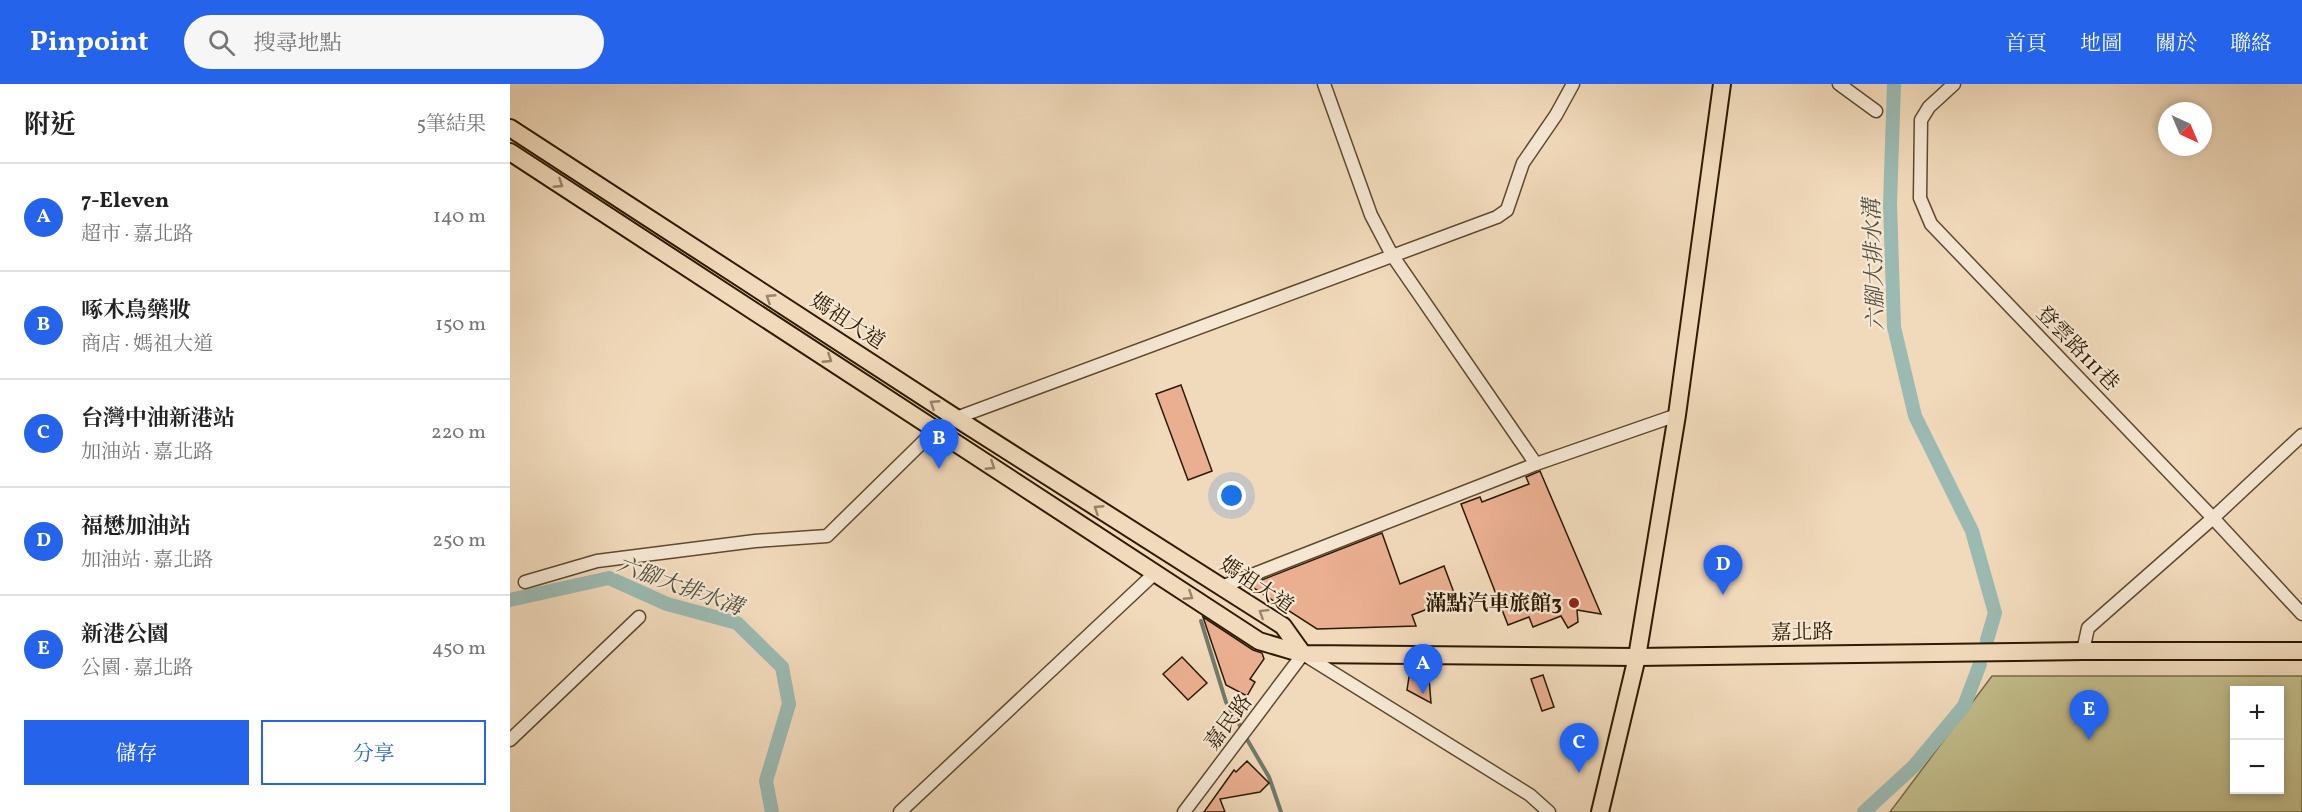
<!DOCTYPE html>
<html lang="zh-TW">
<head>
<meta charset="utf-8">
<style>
	:root { --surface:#fff; --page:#f6f6f6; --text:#222; --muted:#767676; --line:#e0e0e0; --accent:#2563eb }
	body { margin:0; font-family:Vollkorn,"Noto Serif TC",serif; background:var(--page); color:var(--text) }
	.controls { position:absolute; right:18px; bottom:18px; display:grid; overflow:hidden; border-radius:0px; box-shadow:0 3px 9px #0003 }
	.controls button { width:54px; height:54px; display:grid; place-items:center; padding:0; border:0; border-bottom:2px solid var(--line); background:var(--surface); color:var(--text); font:30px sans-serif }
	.compass { position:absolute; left:1648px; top:18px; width:54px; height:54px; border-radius:50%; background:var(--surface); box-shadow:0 3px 9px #0003; rotate:136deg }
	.you { position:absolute; left:722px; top:412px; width:21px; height:21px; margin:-15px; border:4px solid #fff; border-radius:50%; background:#1a73e8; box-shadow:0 0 0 9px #1a73e833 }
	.badge { display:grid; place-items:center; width:39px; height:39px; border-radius:50%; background:var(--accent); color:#fff; font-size:20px; font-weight:700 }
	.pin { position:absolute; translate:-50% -50px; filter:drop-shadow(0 2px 3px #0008) }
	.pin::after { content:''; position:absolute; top:32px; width:21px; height:18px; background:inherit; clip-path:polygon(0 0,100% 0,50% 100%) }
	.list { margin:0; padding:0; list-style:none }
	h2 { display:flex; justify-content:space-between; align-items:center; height:78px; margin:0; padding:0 24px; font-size:26px }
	h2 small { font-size:20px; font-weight:400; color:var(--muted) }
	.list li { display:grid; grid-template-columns:39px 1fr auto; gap:18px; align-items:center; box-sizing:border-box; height:108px; padding:0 24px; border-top:2px solid var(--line) }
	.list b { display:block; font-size:22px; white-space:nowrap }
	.list p { margin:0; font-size:20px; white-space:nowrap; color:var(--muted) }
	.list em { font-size:20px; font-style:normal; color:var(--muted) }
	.actions { display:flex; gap:12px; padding:18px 24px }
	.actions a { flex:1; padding:14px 0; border:2px solid var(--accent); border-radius:0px; text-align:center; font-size:21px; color:var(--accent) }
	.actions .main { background:var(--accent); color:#fff }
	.icon { flex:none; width:33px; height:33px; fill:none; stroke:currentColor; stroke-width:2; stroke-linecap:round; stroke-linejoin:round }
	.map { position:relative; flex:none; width:1792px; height:728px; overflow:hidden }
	header { display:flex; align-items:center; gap:36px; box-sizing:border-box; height:84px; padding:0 30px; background:var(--accent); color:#fff }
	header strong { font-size:28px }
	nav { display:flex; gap:33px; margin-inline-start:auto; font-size:21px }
	.search { width:420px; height:54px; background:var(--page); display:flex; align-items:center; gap:15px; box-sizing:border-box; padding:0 21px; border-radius:33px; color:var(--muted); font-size:22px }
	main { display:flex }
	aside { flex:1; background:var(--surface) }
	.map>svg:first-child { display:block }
	.green { fill:#c2bd8b; stroke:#776c46; stroke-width:1.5; fill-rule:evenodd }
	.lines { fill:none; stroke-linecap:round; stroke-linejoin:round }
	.stream { stroke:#6f7a6c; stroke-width:4 }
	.canal { stroke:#9bbab2; stroke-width:14 }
	.building { fill:#eaaf91; stroke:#2c1a02; stroke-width:1.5 }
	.minor-casing { stroke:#5d4a30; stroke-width:15 }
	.major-casing { stroke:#2c1a02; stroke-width:20 }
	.minor { stroke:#f6e7d3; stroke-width:12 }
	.major { stroke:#f1dabb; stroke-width:16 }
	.oneway { stroke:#988468 }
	.poi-dot { fill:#8f2418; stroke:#f6e7d3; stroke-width:2 }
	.labels { text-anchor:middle; stroke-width:4.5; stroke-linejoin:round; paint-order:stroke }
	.street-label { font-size:21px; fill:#2c1a02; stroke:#f6e7d3 }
	.poi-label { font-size:21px; font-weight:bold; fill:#2c1a02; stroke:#f6e7d3; text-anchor:end }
	.water-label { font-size:22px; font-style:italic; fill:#535240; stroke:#f6e7d3 }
</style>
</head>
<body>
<header>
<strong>Pinpoint</strong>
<div class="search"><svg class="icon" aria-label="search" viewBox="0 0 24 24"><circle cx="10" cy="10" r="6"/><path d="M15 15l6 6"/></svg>搜尋地點</div>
<nav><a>首頁</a><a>地圖</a><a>關於</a><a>聯絡</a></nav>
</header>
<main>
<aside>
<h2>附近<small>5筆結果</small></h2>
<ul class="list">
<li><span class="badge">A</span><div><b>7-Eleven</b><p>超市 · 嘉北路</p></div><em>140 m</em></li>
<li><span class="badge">B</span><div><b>啄木鳥藥妝</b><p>商店 · 媽祖大道</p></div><em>150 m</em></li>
<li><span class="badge">C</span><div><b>台灣中油新港站</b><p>加油站 · 嘉北路</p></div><em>220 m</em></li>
<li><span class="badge">D</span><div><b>福懋加油站</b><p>加油站 · 嘉北路</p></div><em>250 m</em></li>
<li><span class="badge">E</span><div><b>新港公園</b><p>公園 · 嘉北路</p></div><em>450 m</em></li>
</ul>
<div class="actions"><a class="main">儲存</a><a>分享</a></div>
</aside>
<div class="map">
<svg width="1792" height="728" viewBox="0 0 1792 728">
	<rect width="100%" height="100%" fill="#f1dabb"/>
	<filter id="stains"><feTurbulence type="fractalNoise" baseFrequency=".00333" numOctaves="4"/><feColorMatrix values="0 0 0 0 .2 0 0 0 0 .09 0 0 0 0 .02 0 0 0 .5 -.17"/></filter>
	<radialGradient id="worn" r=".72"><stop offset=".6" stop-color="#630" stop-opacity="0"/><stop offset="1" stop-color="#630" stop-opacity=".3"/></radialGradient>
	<path class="green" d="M1482 592H1792V728H1380ZM1724 606H1770V706H1724Z"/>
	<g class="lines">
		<g class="stream">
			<polyline points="691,537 716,618 732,645"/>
			<polyline points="735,652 759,693 771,728"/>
		</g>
		<g class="canal">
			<polyline points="1384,0 1380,120 1384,243 1405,332 1462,447 1485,529 1477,556"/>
			<polyline points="0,516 99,494 157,520 227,539 272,583 279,620 256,697 262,728"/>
			<polyline points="1354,728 1404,682 1454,622 1470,580"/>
		</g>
	</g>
	<g class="building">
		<polygon points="671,301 702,387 678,396 646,310"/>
		<polygon points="1030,387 1091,530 1067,526 1068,538 1058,544 1051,532 1023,543 1019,533 998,541 951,420 970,413 972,418 1019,400 1016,393"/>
		<polygon points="872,449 890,500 934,482 946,514 902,531 906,542 807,545 739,501"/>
		<polygon points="693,533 743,566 752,569 754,575 740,595 745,598 737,612 716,601"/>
		<polygon points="672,573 697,599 678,616 653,590"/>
		<polygon points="1033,591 1044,623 1032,627 1021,595"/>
		<polygon points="899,593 919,594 921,619 897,606"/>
		<polygon points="737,677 759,699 750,708 710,715 715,728 694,728 724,686 726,688"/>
	</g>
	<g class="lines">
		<defs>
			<g id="minor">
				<polyline points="814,0 861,131 882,171 1026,380"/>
				<polyline points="1329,0 1366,27"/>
				<polyline points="1444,0 1419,23 1411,36 1410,114 1421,140 1703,434 1792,530"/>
				<polyline points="15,498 87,477 245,457 317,452 426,345 446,334 987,133 997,126 1013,79 1046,31 1063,0"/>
				<polyline points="711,503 1026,380 1167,331"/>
				<polyline points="1573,567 1578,544 1703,434 1792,351"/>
				<polyline points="0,656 129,533"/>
				<polyline points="390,728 645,489"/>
				<polyline points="674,728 793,570 1020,711 1039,728"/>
			</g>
			<g id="major">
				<polyline points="0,44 446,334 773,542 793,570"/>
				<polyline points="0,68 749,557 793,570 1127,573 1573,567 1792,567"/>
				<polyline points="1090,728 1127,573 1167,331 1212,0"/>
			</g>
		</defs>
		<use href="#minor" class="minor-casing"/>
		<use href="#major" class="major-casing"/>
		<use href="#minor" class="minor"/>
		<use href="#major" class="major"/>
	</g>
	<defs><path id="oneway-chevron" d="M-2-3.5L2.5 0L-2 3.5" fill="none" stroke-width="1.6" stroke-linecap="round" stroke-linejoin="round" transform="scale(1.5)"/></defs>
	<g class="oneway">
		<use href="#oneway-chevron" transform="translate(49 100) rotate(33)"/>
		<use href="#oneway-chevron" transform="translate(260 214) rotate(-147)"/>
		<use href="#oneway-chevron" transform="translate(318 275) rotate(33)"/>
		<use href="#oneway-chevron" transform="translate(424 320) rotate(-147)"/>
		<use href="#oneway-chevron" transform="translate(481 382) rotate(33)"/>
		<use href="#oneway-chevron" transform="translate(588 425) rotate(-147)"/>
		<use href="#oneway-chevron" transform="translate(679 512) rotate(33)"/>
		<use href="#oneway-chevron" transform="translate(753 529) rotate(-148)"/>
	</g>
	<circle class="poi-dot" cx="1064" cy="519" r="6"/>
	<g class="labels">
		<g class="street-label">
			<text transform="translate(338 237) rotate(33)" y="7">媽祖大道</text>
			<text transform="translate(1568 264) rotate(46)" y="7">登雲路111巷</text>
			<text transform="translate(747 501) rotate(34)" y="7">媽祖大道</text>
			<text transform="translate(1292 548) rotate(-1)" y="7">嘉北路</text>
			<text transform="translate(718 638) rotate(-53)" y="7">嘉民路</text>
		</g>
		<g class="poi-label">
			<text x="1052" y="526">滿點汽車旅館3</text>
		</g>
		<g class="water-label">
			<text transform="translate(1363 181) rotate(-92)" y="8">六腳大排水溝</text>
			<text transform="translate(170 501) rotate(20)" y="8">六腳大排水溝</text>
		</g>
	</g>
	<rect width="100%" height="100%" filter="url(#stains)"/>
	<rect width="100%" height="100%" fill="url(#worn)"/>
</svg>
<div class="controls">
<button>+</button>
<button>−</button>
</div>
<svg class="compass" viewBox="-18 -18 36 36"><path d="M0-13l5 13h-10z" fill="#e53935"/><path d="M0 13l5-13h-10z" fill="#767676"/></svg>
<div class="you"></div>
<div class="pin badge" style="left:913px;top:610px">A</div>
<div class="pin badge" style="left:429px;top:385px">B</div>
<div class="pin badge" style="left:1069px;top:689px">C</div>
<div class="pin badge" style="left:1213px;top:511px">D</div>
<div class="pin badge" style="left:1579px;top:656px">E</div>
</div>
</main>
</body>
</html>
